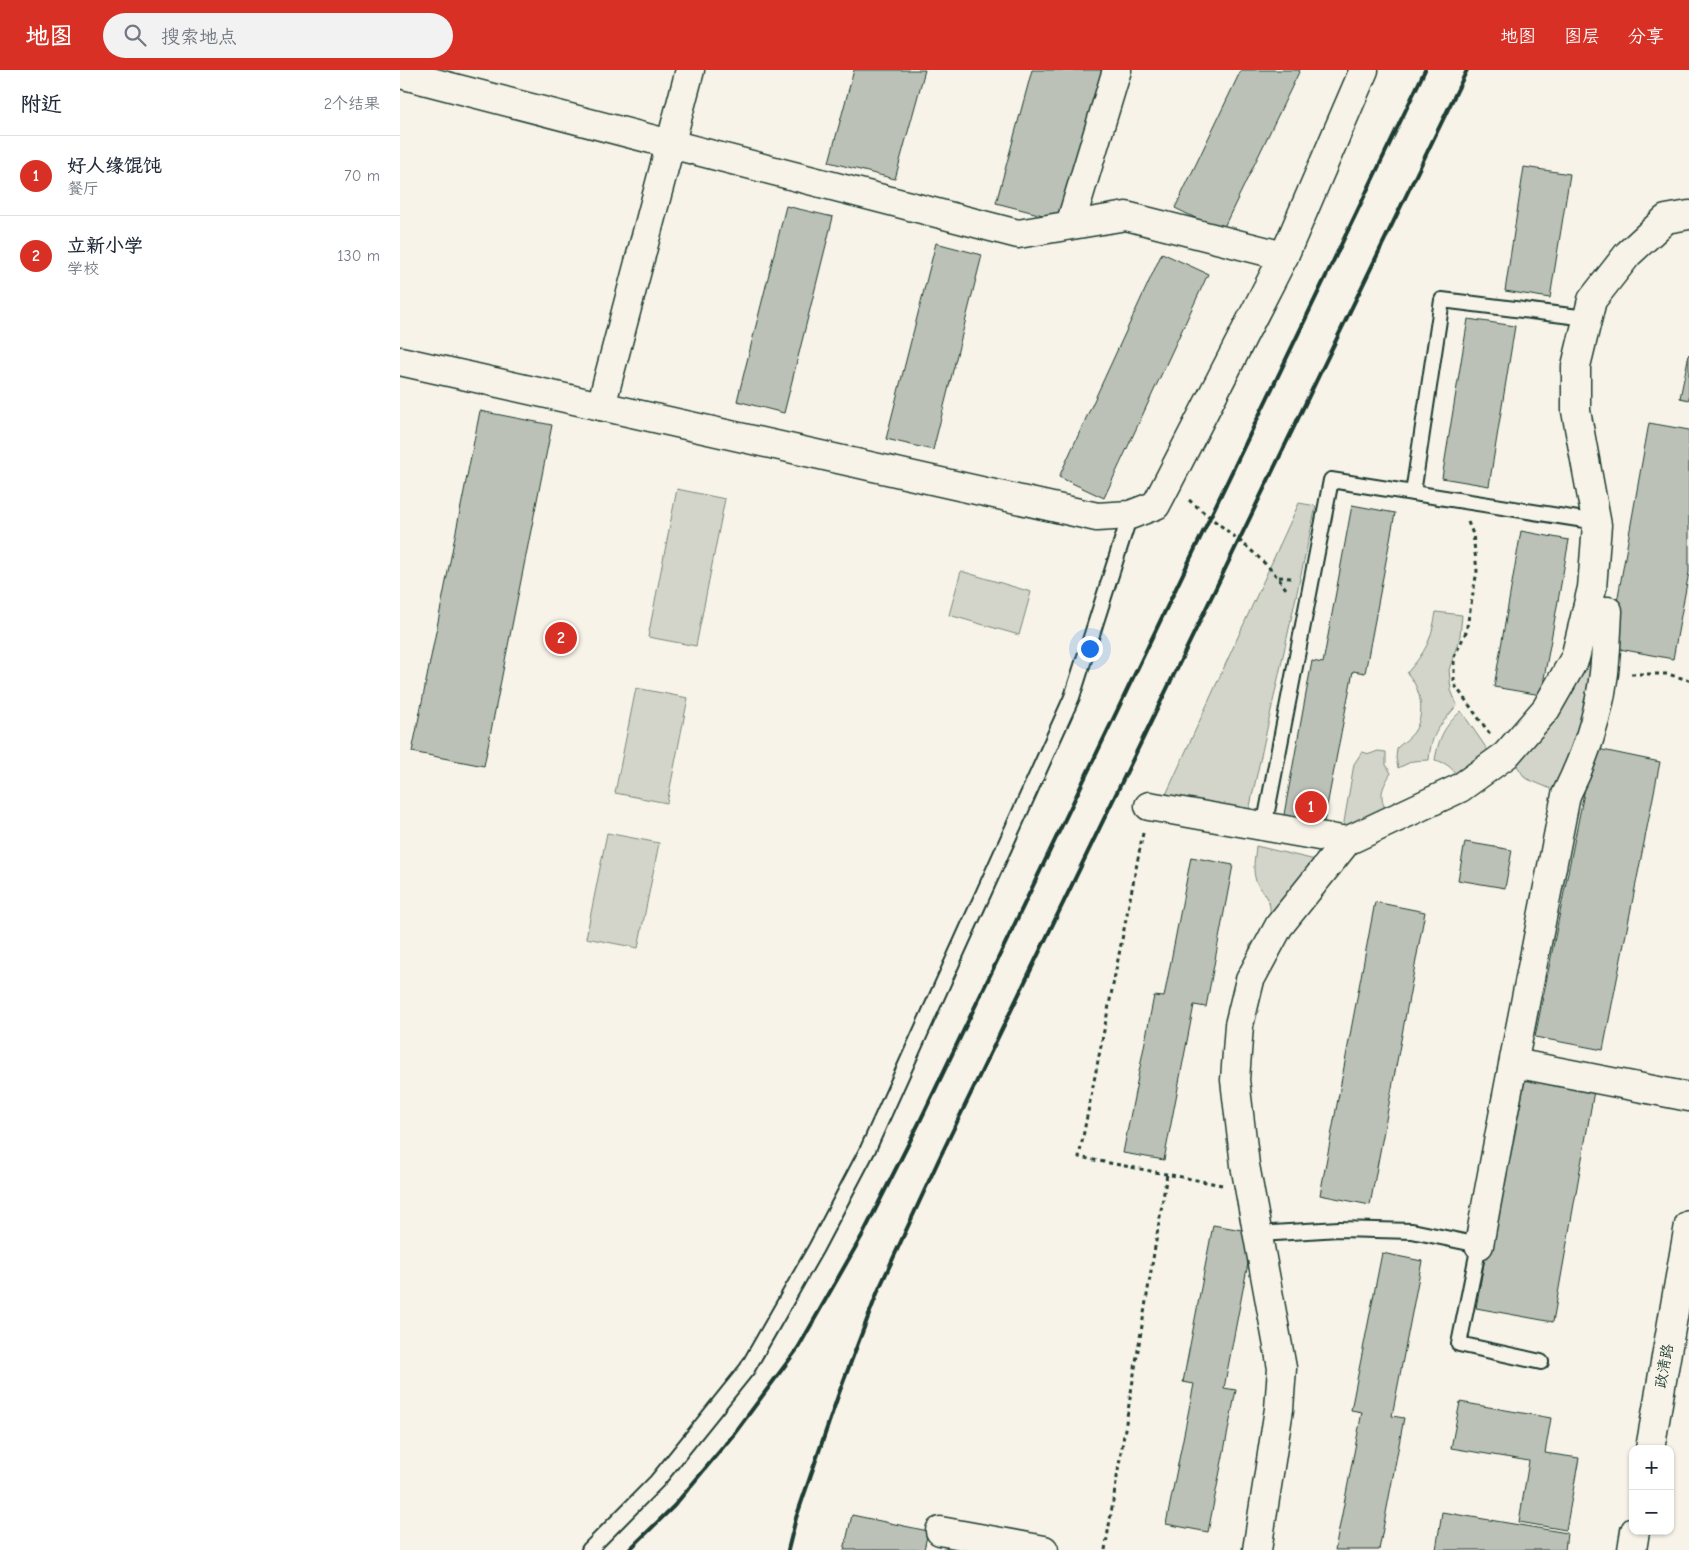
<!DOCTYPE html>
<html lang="zh">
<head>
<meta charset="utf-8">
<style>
	:root { --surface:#fff; --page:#f2f2f3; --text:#1f2937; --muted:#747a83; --line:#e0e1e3; --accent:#d93025 }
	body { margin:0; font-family:"Comic Neue","LXGW WenKai TC",sans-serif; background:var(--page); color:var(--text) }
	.controls { position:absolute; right:15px; bottom:15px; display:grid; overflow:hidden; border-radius:10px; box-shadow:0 1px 4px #0004 }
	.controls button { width:45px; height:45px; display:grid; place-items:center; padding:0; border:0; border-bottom:1px solid var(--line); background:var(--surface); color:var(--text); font:25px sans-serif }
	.you { position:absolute; left:689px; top:578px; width:18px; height:18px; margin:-12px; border:4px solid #fff; border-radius:50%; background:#1a73e8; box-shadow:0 0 0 8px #1a73e833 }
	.badge { display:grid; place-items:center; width:32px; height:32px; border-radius:50%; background:var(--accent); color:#fff; font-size:16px; font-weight:700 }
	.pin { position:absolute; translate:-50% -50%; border:2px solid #fff; box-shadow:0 1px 5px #0006 }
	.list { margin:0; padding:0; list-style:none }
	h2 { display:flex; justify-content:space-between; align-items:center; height:65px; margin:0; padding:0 20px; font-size:21px }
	h2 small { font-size:16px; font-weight:400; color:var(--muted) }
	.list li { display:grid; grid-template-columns:32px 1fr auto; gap:15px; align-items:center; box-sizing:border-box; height:80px; padding:0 20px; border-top:1px solid var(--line) }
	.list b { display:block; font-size:19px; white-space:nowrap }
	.list p { margin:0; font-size:16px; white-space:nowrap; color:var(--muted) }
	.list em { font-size:16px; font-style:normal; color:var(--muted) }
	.icon { flex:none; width:28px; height:28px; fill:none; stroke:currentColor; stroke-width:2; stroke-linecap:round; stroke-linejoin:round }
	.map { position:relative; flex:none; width:1289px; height:1480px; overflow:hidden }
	header { display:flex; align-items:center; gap:30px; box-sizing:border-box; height:70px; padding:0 25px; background:var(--accent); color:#fff }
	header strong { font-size:24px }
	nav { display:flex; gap:28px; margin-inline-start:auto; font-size:18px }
	.search { width:350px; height:45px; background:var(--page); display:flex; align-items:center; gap:12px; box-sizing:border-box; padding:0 18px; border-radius:28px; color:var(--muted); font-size:19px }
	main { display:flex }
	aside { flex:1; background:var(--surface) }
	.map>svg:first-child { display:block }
	.green { fill:#d3d5ca; stroke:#79897f }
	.building { fill:#bbc1b6; stroke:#1f3d34 }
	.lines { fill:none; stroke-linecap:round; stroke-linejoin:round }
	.lane-casing { stroke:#1f3d34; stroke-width:18 }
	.street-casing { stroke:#1f3d34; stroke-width:31 }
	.secondary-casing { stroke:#1f3d34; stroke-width:31 }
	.path { stroke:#1f3d34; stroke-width:3; stroke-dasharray:4 4; stroke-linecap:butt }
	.lane { stroke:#f7f3e8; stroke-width:14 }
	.street { stroke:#f7f3e8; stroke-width:28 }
	.secondary { stroke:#f7f3e8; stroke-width:28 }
	.rail { stroke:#1f3d34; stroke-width:4 }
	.labels { text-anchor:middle; stroke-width:4.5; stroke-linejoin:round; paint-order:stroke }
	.street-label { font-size:15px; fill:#1f3d34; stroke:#f7f3e8 }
</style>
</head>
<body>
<header>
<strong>地图</strong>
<div class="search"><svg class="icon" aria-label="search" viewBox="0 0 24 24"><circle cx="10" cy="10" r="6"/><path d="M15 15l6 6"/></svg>搜索地点</div>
<nav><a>地图</a><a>图层</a><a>分享</a></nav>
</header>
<main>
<aside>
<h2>附近<small>2个结果</small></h2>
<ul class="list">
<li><span class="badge">1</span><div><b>好人缘馄饨</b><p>餐厅</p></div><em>70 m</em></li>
<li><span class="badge">2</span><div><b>立新小学</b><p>学校</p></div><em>130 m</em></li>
</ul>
</aside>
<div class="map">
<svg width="1289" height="1480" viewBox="0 0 1289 1480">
	<rect width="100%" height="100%" fill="#f7f3e8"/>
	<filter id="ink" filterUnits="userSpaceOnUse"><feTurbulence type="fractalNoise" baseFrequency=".02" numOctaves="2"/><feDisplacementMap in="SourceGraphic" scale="10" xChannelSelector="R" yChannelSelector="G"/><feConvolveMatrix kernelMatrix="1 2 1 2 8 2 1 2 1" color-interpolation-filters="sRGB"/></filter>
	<g filter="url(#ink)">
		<g class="green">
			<polygon points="277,419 325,429 296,576 248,567"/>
			<polygon points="899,433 916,436 848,745 764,729"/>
			<polygon points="561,501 631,522 619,565 549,545"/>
			<path d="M1036 542 1062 545 1060 566 1049 600 1051 620 1057 635C1041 655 1031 662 1029 690L1013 691 998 698 996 688 997 678C1002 673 1010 668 1014 662 1026 644 1021 618 1007 603 1026 581 1031 571 1036 542Z"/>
			<polygon points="1189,576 1198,577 1188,639 1158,722 1125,708 1114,691"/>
			<polygon points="236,618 288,628 267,733 215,723"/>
			<path d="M1061 641 1089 682 1061 711C1054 700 1048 693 1035 690 1039 667 1044 657 1061 641Z"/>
			<path d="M978 681 986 682V695L991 703C980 721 979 726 988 746L944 762V752L954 694 962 682 970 684Z"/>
			<polygon points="207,763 259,773 238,878 186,868"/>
			<path d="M856 776 924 792 846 902 850 875C864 863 876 846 867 827 864 821 858 817 856 811 852 799 855 788 856 776Z"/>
		</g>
		<g class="building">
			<polygon points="454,0 525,0 495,109 429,92"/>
			<polygon points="632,0 702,0 662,150 596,133"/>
			<polygon points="841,0 900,0 822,161 775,138"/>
			<polygon points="1124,97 1170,104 1150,228 1105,221"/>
			<polygon points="386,136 433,147 384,343 337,331"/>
			<polygon points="536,173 582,185 533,380 486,369"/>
			<polygon points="762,183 808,204 704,428 659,407"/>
			<polygon points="1068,249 1115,256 1089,416 1042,408"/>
			<polygon points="1289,284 1289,330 1280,328"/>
			<polygon points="80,341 152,355 84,696 12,682"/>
			<polygon points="1249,353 1289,360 1289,502 1273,589 1209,577"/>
			<polygon points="952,435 995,443 965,603 953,601 923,757 883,750 912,591 923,593"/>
			<polygon points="1121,461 1169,470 1141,625 1094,617"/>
			<polygon points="1193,678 1260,692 1203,980 1135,967"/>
			<polygon points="1065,772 1112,780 1105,818 1058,810"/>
			<polygon points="791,787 833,795 806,937 794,935 764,1090 723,1083 754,926 764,927"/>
			<polygon points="975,832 1025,842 970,1135 920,1125"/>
			<polygon points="1117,1008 1194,1021 1153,1252 1076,1238"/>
			<polygon points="813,1155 854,1162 824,1318 836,1320 808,1462 766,1454 794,1314 783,1312"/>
			<polygon points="982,1183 1022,1191 992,1346 1004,1348 979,1480 935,1480 962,1342 951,1340"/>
			<polygon points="1060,1332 1151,1348 1145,1383 1179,1388 1166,1460 1119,1452 1129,1391 1051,1378"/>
			<polygon points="1042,1442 1167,1463 1165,1480 1036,1480"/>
			<polygon points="452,1445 528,1461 524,1480 444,1480"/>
		</g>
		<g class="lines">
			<defs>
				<g id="lane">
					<polyline points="1013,423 1042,230 1187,248"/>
					<polyline points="864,757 931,410 1197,452"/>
					<polyline points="858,1164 939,1159 1012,1161 1079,1175 1059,1274 1141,1292"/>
					<polyline points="189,1480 257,1411 347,1299 416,1178 468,1079 672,627 730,445"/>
				</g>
				<g id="street">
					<polyline points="0,4 618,164 726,146 884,186"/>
					<polyline points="670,155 717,0"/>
					<polyline points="0,291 697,447 730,445 756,435 768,412 884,186 964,0"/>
					<polyline points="201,336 290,0"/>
					<polyline points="749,736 947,771 879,856 850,910 839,955 835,1010 845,1095 882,1298 879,1339 857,1480"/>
					<polyline points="947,771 1060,718 1106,685 1146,639 1175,588 1192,518 1197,455 1176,341 1176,296 1192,230 1228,184 1266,149 1289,145"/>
					<polyline points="1114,993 1289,1027"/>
					<path d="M1079 1175C1106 1024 1137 875 1166 725 1185 687 1199 646 1204 603 1206 583 1207 562 1208 541"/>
					<polyline points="540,1461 644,1480"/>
				</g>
				<g id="secondary">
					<polyline points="1250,1379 1289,1155"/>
					<polyline points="1232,1480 1235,1461"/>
				</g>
			</defs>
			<use href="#lane" class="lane-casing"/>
			<use href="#street" class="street-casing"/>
			<use href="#secondary" class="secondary-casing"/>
			<g class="path">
				<path d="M789 430C822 459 864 484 888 522"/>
				<polyline points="1068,452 1073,464 1077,501 1066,562 1054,587 1054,614 1090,664"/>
				<polyline points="879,507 891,508"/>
				<polyline points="1231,604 1267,604 1289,610"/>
				<polyline points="743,763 679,1087 822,1115"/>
				<polyline points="705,1480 767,1104"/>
			</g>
			<use href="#lane" class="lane"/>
			<use href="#street" class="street"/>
			<use href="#secondary" class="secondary"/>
			<g class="rail">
				<polyline points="229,1480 274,1436 334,1364 398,1278 463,1164 520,1051 1025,0"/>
				<polyline points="388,1480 396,1448 439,1323 478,1221 540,1087 1067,0"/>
			</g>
		</g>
	</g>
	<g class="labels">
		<g class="street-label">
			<text transform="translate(1264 1296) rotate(-80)" y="5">政清路</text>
		</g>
	</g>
</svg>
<div class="controls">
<button>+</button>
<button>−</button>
</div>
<div class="you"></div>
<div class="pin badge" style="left:911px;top:737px">1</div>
<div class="pin badge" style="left:161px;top:568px">2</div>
</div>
</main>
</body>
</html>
